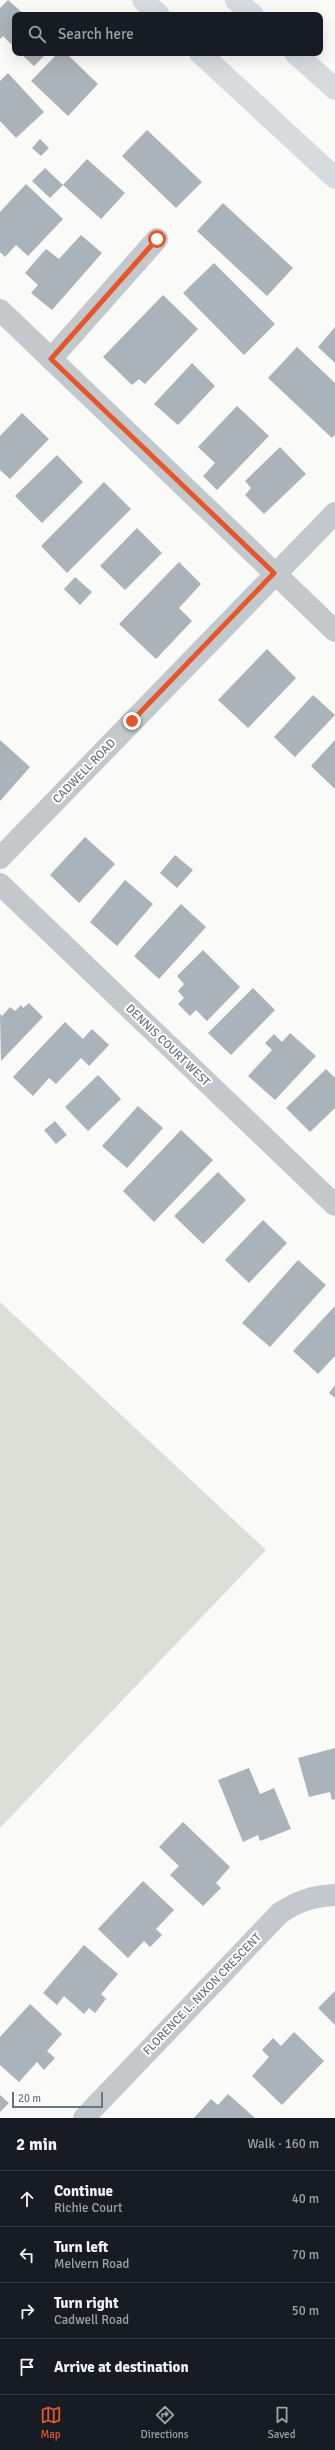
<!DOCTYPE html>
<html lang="en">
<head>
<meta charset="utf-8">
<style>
	:root { --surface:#171b24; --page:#20242c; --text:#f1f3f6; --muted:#9ea1a6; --line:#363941; --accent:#e4572e }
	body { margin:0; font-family:Signika,sans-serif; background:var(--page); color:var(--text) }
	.scale { position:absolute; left:12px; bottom:10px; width:91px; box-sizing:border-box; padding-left:4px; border:2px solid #657683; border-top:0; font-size:11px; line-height:14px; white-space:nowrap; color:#657683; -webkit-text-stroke:3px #fff; paint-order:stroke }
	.stop { position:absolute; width:12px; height:12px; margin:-9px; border:3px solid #e4572e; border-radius:50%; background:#fff }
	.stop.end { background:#e4572e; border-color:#fff; box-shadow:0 1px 4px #0008 }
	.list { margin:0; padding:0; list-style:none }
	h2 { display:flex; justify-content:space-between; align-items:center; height:52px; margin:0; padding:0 16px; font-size:17px }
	h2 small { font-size:13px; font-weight:400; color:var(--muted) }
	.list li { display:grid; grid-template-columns:26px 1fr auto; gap:12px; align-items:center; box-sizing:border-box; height:56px; padding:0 16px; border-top:1px solid var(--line) }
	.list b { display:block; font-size:15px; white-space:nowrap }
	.list p { margin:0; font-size:13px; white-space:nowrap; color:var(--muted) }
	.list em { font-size:13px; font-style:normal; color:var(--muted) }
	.icon { flex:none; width:22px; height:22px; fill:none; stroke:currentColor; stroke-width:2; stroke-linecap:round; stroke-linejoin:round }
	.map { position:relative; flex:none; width:335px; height:2118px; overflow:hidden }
	.search { position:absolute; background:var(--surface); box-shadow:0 4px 16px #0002; left:12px; right:12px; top:12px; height:44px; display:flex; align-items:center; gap:10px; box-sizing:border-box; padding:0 14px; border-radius:8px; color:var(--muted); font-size:15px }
	.sheet { height:276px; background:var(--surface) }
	nav { display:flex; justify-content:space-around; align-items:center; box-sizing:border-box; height:56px; border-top:1px solid var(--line); background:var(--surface); font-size:11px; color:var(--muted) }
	nav a { display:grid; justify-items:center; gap:2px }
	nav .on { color:var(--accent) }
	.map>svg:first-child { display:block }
	.green { fill:#dadfd7 }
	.building { fill:#aab3b9 }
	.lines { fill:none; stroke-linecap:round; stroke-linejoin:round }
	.minor { stroke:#c3c8cc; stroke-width:22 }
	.highway { stroke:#d6dbdf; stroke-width:22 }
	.route { stroke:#e4572e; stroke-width:5 }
	.labels { text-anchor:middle; stroke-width:4; stroke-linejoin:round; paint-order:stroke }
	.street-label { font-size:12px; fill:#657683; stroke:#fff }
</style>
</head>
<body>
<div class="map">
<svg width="335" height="2118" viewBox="0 0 335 2118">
	<rect width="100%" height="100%" fill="#fafaf8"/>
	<polygon class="green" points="0,1302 266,1550 0,1828"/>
	<g class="building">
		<polygon points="8,0 25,15 15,15 15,48 3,36 0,39 0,8"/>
		<polygon points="20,53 47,53 34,66"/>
		<polygon points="58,53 66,53 98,84 68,116 31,81"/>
		<polygon points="8,73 44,112 16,138 0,121 0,81"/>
		<polygon points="147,130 202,182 176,208 122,156"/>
		<polygon points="40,139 49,148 41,156 32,148"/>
		<polygon points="87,159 125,193 101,219 63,185 50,198 32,181 45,168 63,185"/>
		<polygon points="26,184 63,219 28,256 16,245 5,257 0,252 0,212"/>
		<polygon points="223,203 293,268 267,296 197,231"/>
		<polygon points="81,235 102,253 52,310 31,293 38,285 25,273 46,249 59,259"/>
		<polygon points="214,263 275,324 244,355 183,293"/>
		<polygon points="163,295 198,329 145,384 139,379 132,385 103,357"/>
		<polygon points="335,327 335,363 318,347"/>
		<polygon points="297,347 335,383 335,435 332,438 268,378"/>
		<polygon points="192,363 215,386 178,425 154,404"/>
		<polygon points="237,406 269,436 217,490 203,476 215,463 198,447"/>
		<polygon points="22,413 49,439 10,479 0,470 0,436"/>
		<polygon points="280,447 306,474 264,514 245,495 251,488 245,481"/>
		<polygon points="57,455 83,482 42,523 15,496"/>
		<polygon points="104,482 131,509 67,573 41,546"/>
		<polygon points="137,528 162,553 125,590 100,566"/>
		<polygon points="179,562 201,584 179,608 192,621 156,659 119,624"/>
		<polygon points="75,577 92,592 80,605 64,589"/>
		<polygon points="267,649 296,678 248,728 218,700"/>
		<polygon points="313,695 335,715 295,757 274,737"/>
		<polygon points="0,740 30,767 0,801"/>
		<polygon points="335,740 335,789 311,766"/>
		<polygon points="85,837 115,864 79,903 50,875"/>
		<polygon points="175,855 193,870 177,888 160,873"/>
		<polygon points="125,880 153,904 117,946 90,922"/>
		<polygon points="181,904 206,927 159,979 134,956"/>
		<polygon points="203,950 240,987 207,1021 196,1010 190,1016 178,1004 184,998 178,991 184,984 177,976"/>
		<polygon points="253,988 275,1010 231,1055 208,1033"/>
		<polygon points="29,1003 43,1017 1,1061 0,1014 2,1016 10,1007 15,1011 21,1005 23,1008"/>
		<polygon points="65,1022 83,1039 92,1029 109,1045 89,1066 81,1058 56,1084 49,1078 33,1096 13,1077"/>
		<polygon points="290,1033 316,1056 275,1100 248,1076 272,1050 265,1043 274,1034 282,1042"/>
		<polygon points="326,1069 335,1078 335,1108 310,1132 286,1108"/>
		<polygon points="98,1075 121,1099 88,1131 65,1107"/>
		<polygon points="138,1106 163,1128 127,1168 102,1146"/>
		<polygon points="55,1121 67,1135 56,1144 44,1130"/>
		<polygon points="181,1130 213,1160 154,1222 123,1191"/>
		<polygon points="218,1172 246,1200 203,1244 174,1216"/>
		<polygon points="263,1220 287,1243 249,1283 225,1260"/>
		<polygon points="298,1260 326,1285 270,1347 242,1323"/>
		<polygon points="335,1306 335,1356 318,1374 293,1351"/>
		<polygon points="335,1385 335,1398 329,1393"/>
		<polygon points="335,1748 335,1799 332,1800 330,1792 309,1797 298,1758"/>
		<polygon points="249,1768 260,1794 274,1788 291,1829 260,1841 258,1835 243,1842 218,1780"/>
		<polygon points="183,1822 230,1867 216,1883 221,1888 203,1906 170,1875 179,1866 159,1847"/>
		<polygon points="143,1881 174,1910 156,1929 162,1935 150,1947 144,1941 128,1958 98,1929"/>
		<polygon points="84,1945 118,1974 101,1994 106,1999 95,2013 89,2008 84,2014 64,1996 57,2005 43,1993"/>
		<polygon points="335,1991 335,2025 318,2008"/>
		<polygon points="30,2004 62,2034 47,2051 55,2058 44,2070 37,2062 19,2082 0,2065 0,2037"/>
		<polygon points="294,2032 324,2061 282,2105 252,2076 269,2057 262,2050 273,2038 281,2046"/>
		<polygon points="228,2094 255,2118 194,2118 211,2099 218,2105"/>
		<polygon points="0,2095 9,2103 0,2112"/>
	</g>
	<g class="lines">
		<g class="minor">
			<polyline points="0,310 335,631"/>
			<polyline points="51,359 157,239"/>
			<polyline points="0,858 335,513"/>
			<polyline points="0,884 335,1205"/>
			<path d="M84 2118 280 1913C298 1901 313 1896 335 1895"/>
		</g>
		<g class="highway">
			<polyline points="143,0 159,15"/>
			<polyline points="236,0 253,15"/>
			<polyline points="200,53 335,178"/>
			<polyline points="295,53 335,89"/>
		</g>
	</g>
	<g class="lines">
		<polyline class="route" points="132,721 274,573 51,359 157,239"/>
	</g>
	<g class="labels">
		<g class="street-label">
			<text transform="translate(84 771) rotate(-46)" y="4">CADWELL ROAD</text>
			<text transform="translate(168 1045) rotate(44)" y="4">DENNIS COURT WEST</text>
			<text transform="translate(202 1994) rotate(-46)" y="4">FLORENCE L. NIXON CRESCENT</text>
		</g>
	</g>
</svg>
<div class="scale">20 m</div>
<div class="stop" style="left:157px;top:239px"></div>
<div class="stop end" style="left:132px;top:721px"></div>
<div class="search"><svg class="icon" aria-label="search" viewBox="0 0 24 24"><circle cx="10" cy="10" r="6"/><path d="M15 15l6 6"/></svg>Search here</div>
</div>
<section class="sheet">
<h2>2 min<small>Walk · 160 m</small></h2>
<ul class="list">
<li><svg class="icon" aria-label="ahead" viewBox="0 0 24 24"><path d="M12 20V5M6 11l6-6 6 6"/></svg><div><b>Continue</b><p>Richie Court</p></div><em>40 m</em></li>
<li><svg class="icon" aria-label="left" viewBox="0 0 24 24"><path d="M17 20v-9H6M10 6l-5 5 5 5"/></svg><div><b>Turn left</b><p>Melvern Road</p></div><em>70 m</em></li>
<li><svg class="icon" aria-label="right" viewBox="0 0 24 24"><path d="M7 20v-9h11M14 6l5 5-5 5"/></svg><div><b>Turn right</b><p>Cadwell Road</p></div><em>50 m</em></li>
<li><svg class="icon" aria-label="arrive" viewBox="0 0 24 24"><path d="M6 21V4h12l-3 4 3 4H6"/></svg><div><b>Arrive at destination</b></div></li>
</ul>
</section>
<nav>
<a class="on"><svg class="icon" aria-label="map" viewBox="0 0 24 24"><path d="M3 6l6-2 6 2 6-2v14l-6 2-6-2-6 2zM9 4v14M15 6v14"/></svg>Map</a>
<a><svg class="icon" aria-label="directions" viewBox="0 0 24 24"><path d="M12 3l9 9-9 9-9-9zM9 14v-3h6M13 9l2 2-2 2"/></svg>Directions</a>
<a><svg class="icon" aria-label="saved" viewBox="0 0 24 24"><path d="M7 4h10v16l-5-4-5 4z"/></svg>Saved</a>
</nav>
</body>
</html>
